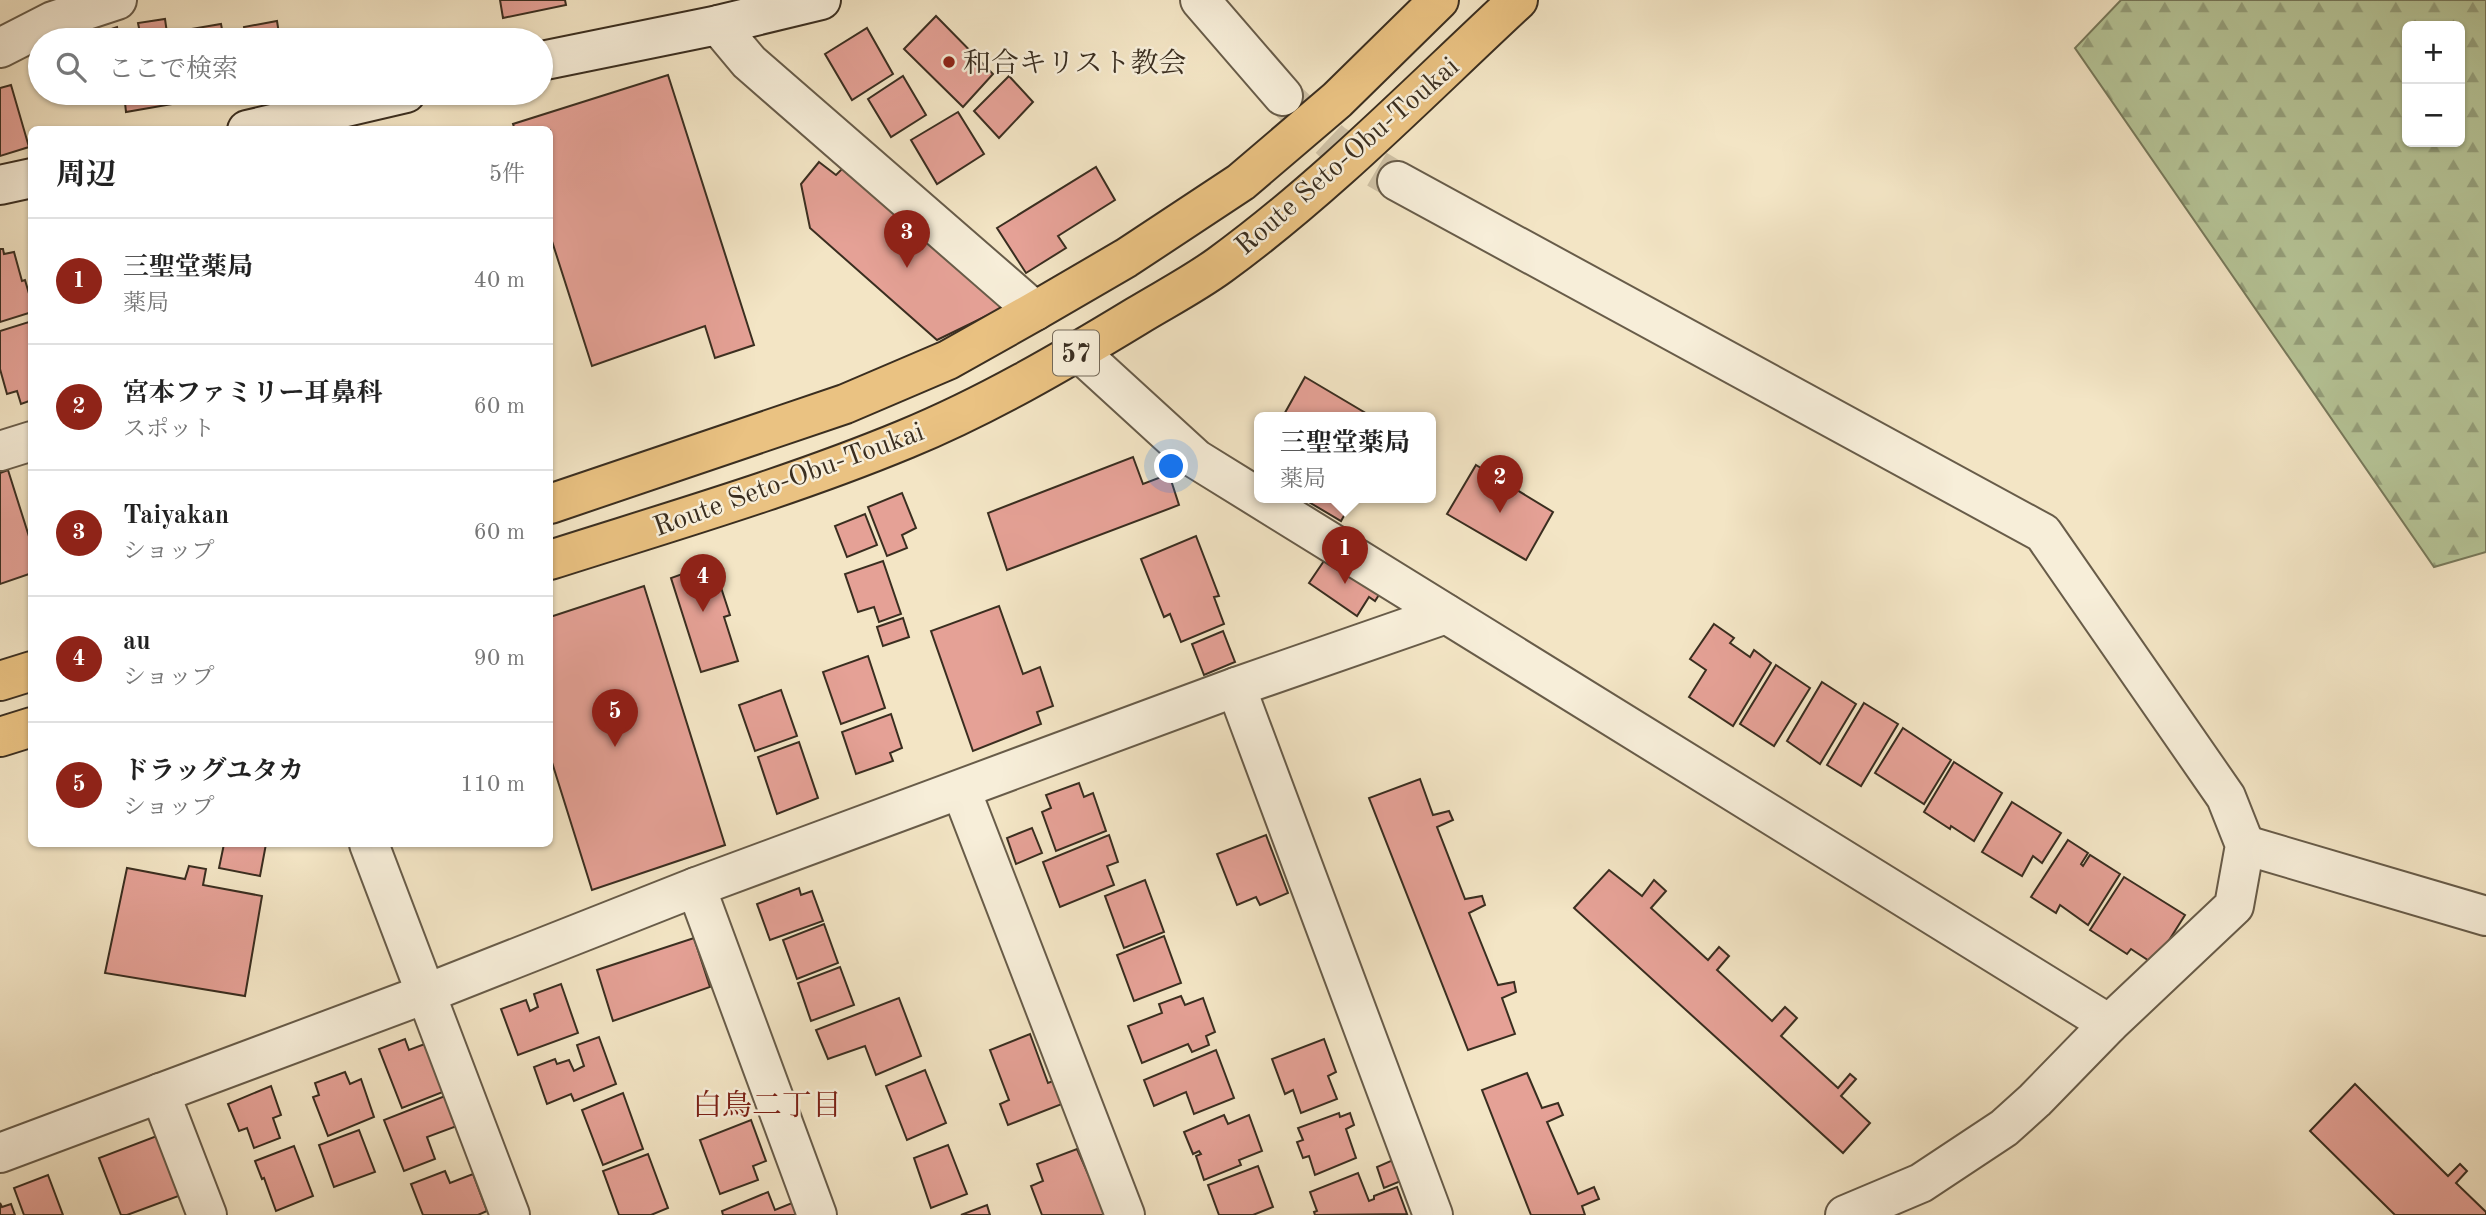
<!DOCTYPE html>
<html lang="ja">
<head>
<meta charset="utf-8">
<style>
	:root { --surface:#fff; --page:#f6f6f6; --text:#222; --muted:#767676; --line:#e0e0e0; --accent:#8f2418 }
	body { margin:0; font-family:"Old Standard TT","Noto Serif JP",serif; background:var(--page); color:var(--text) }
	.controls { position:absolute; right:21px; top:21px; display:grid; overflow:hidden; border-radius:10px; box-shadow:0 2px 5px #0004 }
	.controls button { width:63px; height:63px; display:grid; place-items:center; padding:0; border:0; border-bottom:2px solid var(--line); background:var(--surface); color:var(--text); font:35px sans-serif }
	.you { position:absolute; left:1172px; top:467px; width:24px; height:24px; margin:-18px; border:5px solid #fff; border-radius:50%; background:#1a73e8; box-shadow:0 0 0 10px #1a73e833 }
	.badge { display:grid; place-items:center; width:46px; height:46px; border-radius:50%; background:var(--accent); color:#fff; font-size:23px; font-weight:700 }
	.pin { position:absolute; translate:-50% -58px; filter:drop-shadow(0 2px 4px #0008) }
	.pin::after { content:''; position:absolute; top:37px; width:24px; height:21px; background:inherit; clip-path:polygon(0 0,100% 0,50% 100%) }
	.popup { position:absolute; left:1254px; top:412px; width:182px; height:91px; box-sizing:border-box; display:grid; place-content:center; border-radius:10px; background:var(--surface); filter:drop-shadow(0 2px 5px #0005); font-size:23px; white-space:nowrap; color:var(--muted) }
	.popup b { font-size:26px; color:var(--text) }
	.popup::after { content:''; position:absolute; left:50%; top:100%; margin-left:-14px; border:14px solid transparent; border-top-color:var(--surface) }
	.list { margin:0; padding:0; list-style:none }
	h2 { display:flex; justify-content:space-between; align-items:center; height:91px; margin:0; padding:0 28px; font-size:30px }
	h2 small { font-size:23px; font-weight:400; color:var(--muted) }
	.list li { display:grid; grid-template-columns:46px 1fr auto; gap:21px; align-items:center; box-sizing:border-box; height:126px; padding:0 28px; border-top:2px solid var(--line) }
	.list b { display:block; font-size:26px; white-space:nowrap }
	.list p { margin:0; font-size:23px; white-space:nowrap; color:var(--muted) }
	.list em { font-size:23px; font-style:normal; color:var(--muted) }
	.icon { flex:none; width:38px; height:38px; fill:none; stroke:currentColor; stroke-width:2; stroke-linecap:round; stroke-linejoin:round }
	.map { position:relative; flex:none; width:2486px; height:1215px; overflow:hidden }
	.search { position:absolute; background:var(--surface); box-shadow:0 2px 5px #0004; left:28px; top:28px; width:525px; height:77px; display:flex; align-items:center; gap:18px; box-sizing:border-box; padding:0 24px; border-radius:38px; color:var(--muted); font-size:26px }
	.panel { position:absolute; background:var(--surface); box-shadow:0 2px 5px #0004; left:28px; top:126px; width:525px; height:721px; border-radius:10px }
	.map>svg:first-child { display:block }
	.forest { fill:url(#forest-firs); stroke:#787a5c; stroke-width:2; fill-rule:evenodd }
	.building { fill:#e5a196; stroke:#3a2e20; stroke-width:2 }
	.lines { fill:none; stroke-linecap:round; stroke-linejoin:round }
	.street-tunnel { stroke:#cec0a4; stroke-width:38; stroke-dasharray:38 19; stroke-linecap:butt }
	.street-casing { stroke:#685c49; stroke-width:42 }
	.secondary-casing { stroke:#3a2e20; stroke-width:42 }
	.primary-casing { stroke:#3a2e20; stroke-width:42 }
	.street { stroke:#f7eed9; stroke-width:38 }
	.secondary { stroke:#f7eed9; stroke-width:38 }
	.primary { stroke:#eac282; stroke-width:38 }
	.poi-dot { fill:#8f2418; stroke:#f7eed9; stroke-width:2.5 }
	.labels { text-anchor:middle; stroke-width:5; stroke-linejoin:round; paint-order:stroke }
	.shield { fill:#f7eed9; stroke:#736858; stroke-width:2 }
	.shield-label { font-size:26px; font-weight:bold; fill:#3a2e20 }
	.poi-label { font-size:28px; fill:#3a2e20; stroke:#f7eed9; text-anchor:start }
	.street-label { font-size:28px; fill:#3a2e20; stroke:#f7eed9 }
	.neighbourhood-label { font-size:30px; fill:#7a1f14; stroke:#f7eed9 }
</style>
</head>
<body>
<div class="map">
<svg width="2486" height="1215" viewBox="0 0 2486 1215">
	<defs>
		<pattern id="forest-firs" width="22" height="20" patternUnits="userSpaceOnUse" patternTransform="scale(1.75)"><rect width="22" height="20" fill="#b6c598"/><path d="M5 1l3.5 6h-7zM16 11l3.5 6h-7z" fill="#95a07c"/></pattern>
	</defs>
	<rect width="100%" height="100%" fill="#f3e5c5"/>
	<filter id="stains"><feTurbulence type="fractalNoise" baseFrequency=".00286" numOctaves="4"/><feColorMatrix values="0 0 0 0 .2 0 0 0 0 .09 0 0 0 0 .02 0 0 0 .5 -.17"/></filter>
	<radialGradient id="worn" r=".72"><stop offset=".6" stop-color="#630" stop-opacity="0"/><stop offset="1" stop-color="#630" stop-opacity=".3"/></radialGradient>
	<path class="forest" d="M2121 0H2486V552L2434 567 2075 48ZM2407 26H2460V142H2407Z"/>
	<g class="building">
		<polygon points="500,0 565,0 566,5 503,18"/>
		<polygon points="936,16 993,74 963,107 904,49"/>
		<polygon points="165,19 168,40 125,40 141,38 138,23"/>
		<polygon points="277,21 280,40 246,40 244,27"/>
		<polygon points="221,24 224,40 192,40 191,29"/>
		<polygon points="117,27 119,40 99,40 96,34"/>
		<polygon points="867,28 893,74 852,100 825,54"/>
		<polygon points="668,75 754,345 715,358 705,326 592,366 550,235 550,130 515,130 513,124"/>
		<polygon points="903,76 926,115 891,137 868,99"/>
		<polygon points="1009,76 1033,102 999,138 974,111"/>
		<polygon points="11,85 29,147 0,156 0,88"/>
		<polygon points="124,93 183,93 184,102 126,112"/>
		<polygon points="958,112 984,154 937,184 911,140"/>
		<polygon points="819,162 836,175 844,167 1005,307 937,340 810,228 801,184"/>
		<polygon points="1096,167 1115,200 1058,236 1066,248 1026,273 997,228"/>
		<polygon points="0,249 3,249 4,254 14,252 22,281 25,280 32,304 32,312 0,322"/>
		<polygon points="32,321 32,400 21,404 17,391 7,394 0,369 0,331"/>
		<polygon points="1305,377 1374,418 1282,418"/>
		<polygon points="1133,457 1143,484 1169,474 1179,505 1007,570 988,513"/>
		<polygon points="1476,465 1553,512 1526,560 1447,514"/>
		<polygon points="8,470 32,546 32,573 0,584 0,473"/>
		<polygon points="902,493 916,528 902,535 907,548 887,556 868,507"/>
		<polygon points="1302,498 1354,498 1341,521"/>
		<polygon points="865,514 877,545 847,557 835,526"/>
		<polygon points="1196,536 1219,596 1214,597 1224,624 1181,642 1170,614 1164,617 1141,559"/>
		<polygon points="1330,552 1384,587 1375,601 1369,597 1357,616 1309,583"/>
		<polygon points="883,561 901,614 879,622 874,607 858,612 845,574"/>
		<polygon points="713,563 730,615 724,617 738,661 701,672 671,578"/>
		<polygon points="644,586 725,845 592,890 550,756 550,617"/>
		<polygon points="999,606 1023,674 1040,667 1053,706 1037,712 1041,724 973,751 931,631"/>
		<polygon points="903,618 909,637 883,646 877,627"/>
		<polygon points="1714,624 1734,638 1730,643 1750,657 1754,650 1771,663 1733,726 1689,697 1706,670 1690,659"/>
		<polygon points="1223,631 1235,662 1204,675 1192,644"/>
		<polygon points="868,656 885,708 841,724 823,672"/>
		<polygon points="1776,665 1810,688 1774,746 1740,724"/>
		<polygon points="1822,682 1856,704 1820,764 1787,741"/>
		<polygon points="781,690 797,736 755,751 739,705"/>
		<polygon points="1864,703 1898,724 1861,786 1827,765"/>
		<polygon points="891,714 902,748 890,753 893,761 856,774 842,732"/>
		<polygon points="1903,728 1951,760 1924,804 1875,773"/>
		<polygon points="799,742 818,798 777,814 758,757"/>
		<polygon points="1954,762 2002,793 1974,841 1951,826 1950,829 1924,812"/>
		<polygon points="1420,779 1433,815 1449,811 1453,820 1437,827 1465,899 1482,896 1485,905 1469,913 1498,985 1514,982 1516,992 1502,998 1515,1034 1468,1050 1369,798"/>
		<polygon points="1079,783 1084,797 1093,793 1106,831 1056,851 1042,812 1051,808 1046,795"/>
		<polygon points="2012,802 2061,833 2042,863 2033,856 2022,876 1982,852"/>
		<polygon points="1032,828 1042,853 1016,864 1007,838"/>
		<polygon points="1109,835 1118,862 1107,866 1114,885 1060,907 1043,862"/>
		<polygon points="1266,835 1288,893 1260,905 1256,897 1237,905 1217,854"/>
		<polygon points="2068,840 2088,853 2081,864 2083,866 2090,855 2120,874 2088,925 2060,905 2056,913 2031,897"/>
		<polygon points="224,844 266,844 260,876 219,868"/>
		<polygon points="189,866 206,869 203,885 262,896 245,996 105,973 127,868 185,879"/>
		<polygon points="1609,870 1642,896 1654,880 1666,891 1651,908 1708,960 1719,947 1729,956 1717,970 1772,1021 1785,1007 1797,1018 1781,1036 1838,1088 1850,1074 1856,1079 1841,1096 1870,1123 1843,1153 1574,908"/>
		<polygon points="2124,877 2185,915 2154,964 2131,949 2127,954 2090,930"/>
		<polygon points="1145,880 1164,932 1124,948 1105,896"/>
		<polygon points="799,888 801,895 812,891 823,921 770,940 757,904"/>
		<polygon points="824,924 838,963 797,979 783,940"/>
		<polygon points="1164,936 1181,983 1134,1001 1117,955"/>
		<polygon points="694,938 710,987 613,1021 597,970"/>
		<polygon points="840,967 854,1005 811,1021 798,983"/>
		<polygon points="561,984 578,1033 518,1055 501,1009 526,1000 530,1011 538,1007 534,994"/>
		<polygon points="1181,996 1185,1005 1203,998 1215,1032 1206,1036 1209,1045 1192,1052 1188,1044 1142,1063 1128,1026 1162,1013 1159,1004"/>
		<polygon points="899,998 921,1056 876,1075 865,1046 828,1059 816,1030"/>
		<polygon points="1030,1034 1048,1083 1053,1081 1062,1104 1008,1125 1000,1104 1009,1100 990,1050"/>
		<polygon points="599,1037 616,1084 574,1101 571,1094 547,1104 534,1067 555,1059 557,1064 569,1060 574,1071 584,1066 577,1045"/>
		<polygon points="405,1039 409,1050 430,1042 448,1090 402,1108 379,1049"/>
		<polygon points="1324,1039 1336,1072 1328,1076 1337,1099 1301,1113 1293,1090 1285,1094 1272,1059"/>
		<polygon points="1216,1050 1234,1098 1194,1114 1186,1092 1154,1106 1144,1080"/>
		<polygon points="925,1070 946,1123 907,1140 886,1086"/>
		<polygon points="345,1072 350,1084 361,1079 374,1117 328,1136 313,1097 319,1095 315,1083"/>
		<polygon points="1527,1073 1542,1108 1558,1103 1563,1115 1547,1122 1578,1194 1594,1187 1599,1199 1582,1206 1585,1215 1531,1215 1482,1090"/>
		<polygon points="2355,1084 2448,1176 2460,1164 2467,1171 2456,1183 2486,1212 2486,1215 2395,1215 2310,1131"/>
		<polygon points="271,1086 281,1115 273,1118 280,1138 254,1148 247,1128 239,1131 228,1104"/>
		<polygon points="623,1093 643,1149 603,1165 582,1110"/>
		<polygon points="445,1096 457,1126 427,1137 435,1159 404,1171 384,1120"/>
		<polygon points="1339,1113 1340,1117 1350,1113 1354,1125 1346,1129 1356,1158 1315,1175 1309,1156 1303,1158 1297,1142 1303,1140 1298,1128"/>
		<polygon points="1224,1115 1228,1124 1249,1115 1262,1151 1239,1160 1241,1165 1204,1180 1196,1156 1201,1154 1199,1151 1193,1154 1184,1132"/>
		<polygon points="751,1120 766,1161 753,1166 758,1180 720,1194 700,1140"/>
		<polygon points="359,1130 375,1172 334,1187 319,1145"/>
		<polygon points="162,1134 184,1194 127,1215 121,1215 99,1158"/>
		<polygon points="948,1145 967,1194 931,1208 914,1158"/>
		<polygon points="294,1146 313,1196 276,1211 264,1178 262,1179 255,1161"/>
		<polygon points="1077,1149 1092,1183 1098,1180 1112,1215 1042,1215 1031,1186 1043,1181 1037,1164"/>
		<polygon points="648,1154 668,1208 651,1215 619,1215 603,1171"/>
		<polygon points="1393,1160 1401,1181 1384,1188 1377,1167"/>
		<polygon points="1258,1166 1273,1207 1253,1215 1219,1215 1208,1185"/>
		<polygon points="445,1171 450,1183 473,1174 487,1211 478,1215 423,1215 411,1184"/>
		<polygon points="1358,1173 1369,1201 1374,1199 1374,1196 1397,1187 1407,1214 1315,1215 1314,1212 1317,1211 1310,1192"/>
		<polygon points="48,1175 63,1215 24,1215 14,1188"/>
		<polygon points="768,1192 775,1210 797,1201 803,1215 723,1215 722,1211"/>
		<polygon points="0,1203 2,1207 11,1204 15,1215 0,1215"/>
		<polygon points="987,1205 990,1215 961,1215"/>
	</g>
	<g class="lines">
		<polyline class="street-tunnel" points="1287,100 1333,143 1397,181"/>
		<defs>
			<g id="street">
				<polyline points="1200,0 1283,96"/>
				<polyline points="718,25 749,62 1035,311"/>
				<polyline points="0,48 53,21 117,0"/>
				<polyline points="1397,181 2043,533 2226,797 2245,845 2234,906 2109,1024 2035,1100 2004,1128 1921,1183 1845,1215"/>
				<polyline points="1079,352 1196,459 2109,1024"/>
				<polyline points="0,451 32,441"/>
				<polyline points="1236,687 1433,1215"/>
				<polyline points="961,790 1125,1215"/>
				<polyline points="369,844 510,1215"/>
				<polyline points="2245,845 2486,916"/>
				<polyline points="696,887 817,1215"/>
				<polyline points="160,1093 207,1215"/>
				<polyline points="0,1153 425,994 696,887 1236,687 1446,614"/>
			</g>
			<g id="secondary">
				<polyline points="541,61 718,25 821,0"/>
				<polyline points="247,130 406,93"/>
				<polyline points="0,185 32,178"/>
			</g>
			<g id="primary">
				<polyline points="550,504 845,404 948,360 1035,311 1126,258 1241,182 1337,100 1439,0"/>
				<path d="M550 560C669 522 790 487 906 439 986 406 1063 361 1137 316 1165 299 1194 284 1220 265 1327 187 1421 90 1518 0"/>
				<polyline points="0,681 32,671"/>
				<polyline points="0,737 32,727"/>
			</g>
		</defs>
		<use href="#street" class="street-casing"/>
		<use href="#secondary" class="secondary-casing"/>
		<use href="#primary" class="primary-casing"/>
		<use href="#street" class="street"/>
		<use href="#secondary" class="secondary"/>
		<use href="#primary" class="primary"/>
	</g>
	<circle class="poi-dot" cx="949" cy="62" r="7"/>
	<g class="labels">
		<rect class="shield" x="1053" y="330.5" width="46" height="45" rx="5"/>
		<g class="shield-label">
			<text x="1076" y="362">57</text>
		</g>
		<g class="poi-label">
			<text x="963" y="72">和合キリスト教会</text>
		</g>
		<g class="street-label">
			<text transform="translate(1346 155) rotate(-41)" y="10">Route Seto-Obu-Toukai</text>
			<text transform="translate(788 478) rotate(-20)" y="10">Route Seto-Obu-Toukai</text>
		</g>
		<g class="neighbourhood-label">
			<text x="767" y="1115">白鳥二丁目</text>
		</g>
	</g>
	<rect width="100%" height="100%" filter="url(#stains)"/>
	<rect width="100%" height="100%" fill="url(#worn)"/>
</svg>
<div class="controls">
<button>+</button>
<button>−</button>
</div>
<div class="you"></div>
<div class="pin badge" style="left:1345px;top:584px">1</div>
<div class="popup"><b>三聖堂薬局</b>薬局</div>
<div class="pin badge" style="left:1500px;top:513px">2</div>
<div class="pin badge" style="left:907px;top:268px">3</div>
<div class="pin badge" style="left:703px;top:612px">4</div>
<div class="pin badge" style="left:615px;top:747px">5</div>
<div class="search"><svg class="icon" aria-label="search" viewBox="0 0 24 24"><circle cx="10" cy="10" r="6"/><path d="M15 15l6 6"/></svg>ここで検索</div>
<section class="panel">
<h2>周辺<small>5件</small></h2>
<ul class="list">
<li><span class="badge">1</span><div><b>三聖堂薬局</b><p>薬局</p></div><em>40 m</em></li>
<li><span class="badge">2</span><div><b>宮本ファミリー耳鼻科</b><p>スポット</p></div><em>60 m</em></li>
<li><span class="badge">3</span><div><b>Taiyakan</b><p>ショップ</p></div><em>60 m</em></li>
<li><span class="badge">4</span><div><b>au</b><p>ショップ</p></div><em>90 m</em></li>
<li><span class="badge">5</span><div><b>ドラッグユタカ</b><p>ショップ</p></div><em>110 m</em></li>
</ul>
</section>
</div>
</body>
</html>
